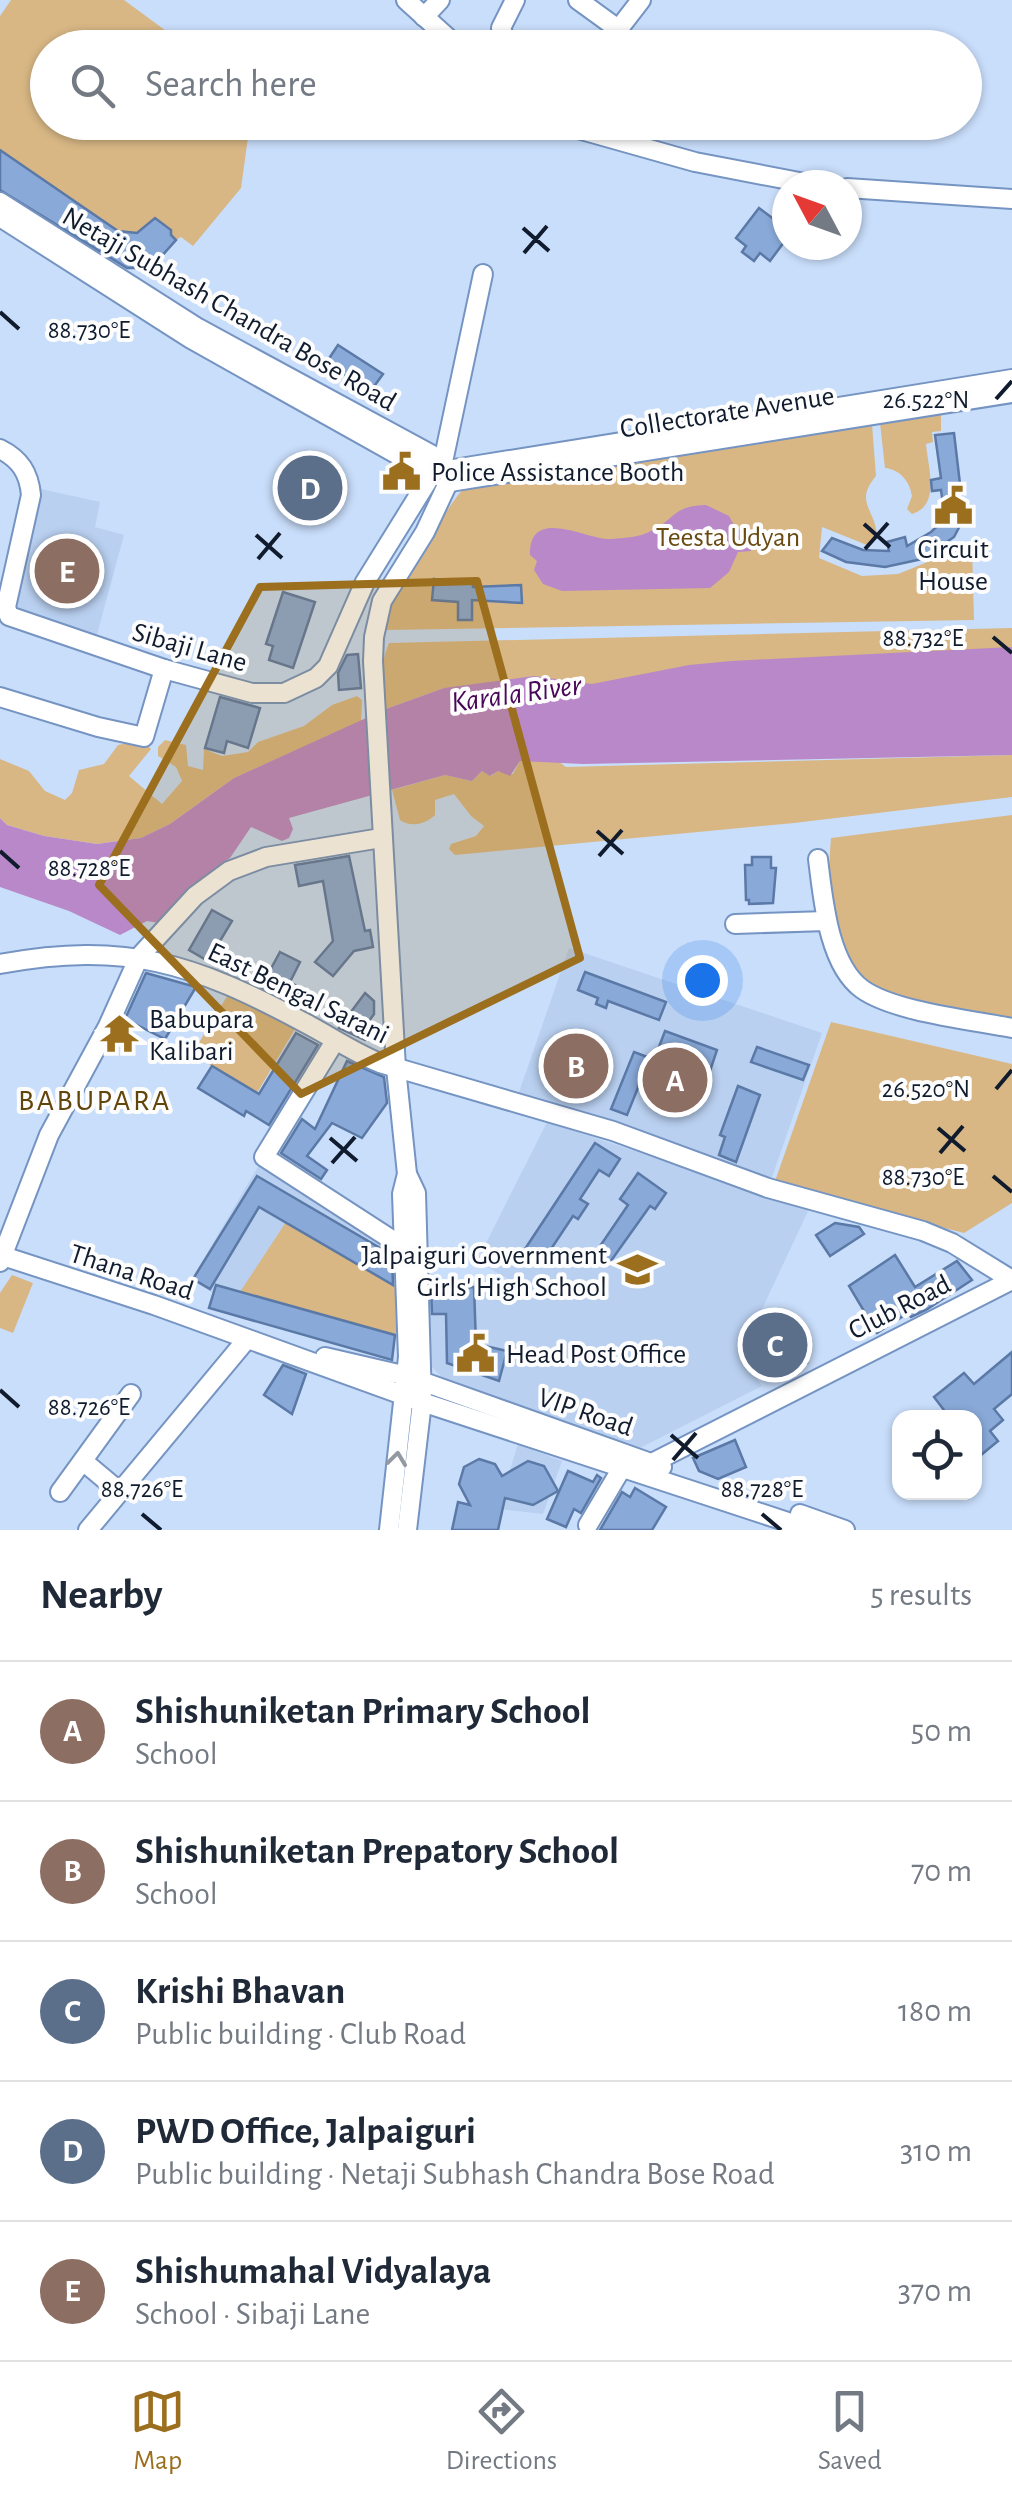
<!DOCTYPE html>
<html lang="en">
<head>
<meta charset="utf-8">
<style>
	:root { --surface:#fff; --page:#f2f2f3; --text:#1f2937; --muted:#747a83; --line:#e0e1e3; --accent:#9b6f1e }
	body { margin:0; font-family:"Alegreya Sans",sans-serif; background:var(--page); color:var(--text) }
	.controls { position:absolute; right:30px; bottom:30px; display:grid; overflow:hidden; border-radius:20px; box-shadow:0 2px 8px #0004 }
	.controls button { width:90px; height:90px; display:grid; place-items:center; padding:0; border:0; border-bottom:2px solid var(--line); background:var(--surface); color:var(--text); font:50px sans-serif }
	.compass { position:absolute; left:772px; top:170px; width:90px; height:90px; border-radius:50%; background:var(--surface); box-shadow:0 2px 8px #0004; rotate:311deg }
	.you { position:absolute; left:702px; top:980px; width:35px; height:35px; margin:-25px; border:8px solid #fff; border-radius:50%; background:#1a73e8; box-shadow:0 0 0 15px #1a73e833 }
	.badge { display:grid; place-items:center; width:65px; height:65px; border-radius:50%; background:var(--accent); color:#fff; font-size:32px; font-weight:700 }
	.pin { position:absolute; translate:-50% -50%; border:5px solid #fff; box-shadow:0 2px 10px #0006 }
	.list { margin:0; padding:0; list-style:none }
	h2 { display:flex; justify-content:space-between; align-items:center; height:130px; margin:0; padding:0 40px; font-size:42px }
	h2 small { font-size:32px; font-weight:400; color:var(--muted) }
	.list li { display:grid; grid-template-columns:65px 1fr auto; gap:30px; align-items:center; box-sizing:border-box; height:140px; padding:0 40px; border-top:2px solid var(--line) }
	.list b { display:block; font-size:38px; white-space:nowrap }
	.list p { margin:0; font-size:32px; white-space:nowrap; color:var(--muted) }
	.list em { font-size:32px; font-style:normal; color:var(--muted) }
	.icon { flex:none; width:55px; height:55px; fill:none; stroke:currentColor; stroke-width:2; stroke-linecap:round; stroke-linejoin:round }
	.map { position:relative; flex:none; width:1012px; height:1530px; overflow:hidden }
	.search { position:absolute; background:var(--surface); box-shadow:0 2px 8px #0004; left:30px; right:30px; top:30px; height:110px; display:flex; align-items:center; gap:25px; box-sizing:border-box; padding:0 35px; border-radius:55px; color:var(--muted); font-size:38px }
	.sheet { height:830px; background:var(--surface) }
	nav { display:flex; justify-content:space-around; align-items:center; box-sizing:border-box; height:140px; border-top:2px solid var(--line); background:var(--surface); font-size:28px; color:var(--muted) }
	nav a { display:grid; justify-items:center; gap:5px }
	nav .on { color:var(--accent) }
	.map>svg:first-child { display:block }
	.built { fill:#b9d0f0 }
	.green { fill:#d8b785 }
	.water { fill:#b988c8 }
	.building { fill:#89a9d8; stroke:#5b79a6; stroke-width:2.5 }
	.lines { fill:none; stroke-linecap:round; stroke-linejoin:round }
	.minor-casing { stroke:#7594c2; stroke-width:22 }
	.minor { stroke:#fff; stroke-width:18 }
	.oneway { stroke:#9399a1 }
	.marked { fill:#9b6f1e; fill-opacity:0.2; stroke:#9b6f1e; stroke-width:8; stroke-linejoin:round }
	.ticks { fill:none; stroke:#101c2e; stroke-width:4 }
	.labels { text-anchor:middle; stroke-width:8; stroke-linejoin:round; paint-order:stroke }
	.street-label { font-size:28px; fill:#101c2e; stroke:#fdfdfd }
	.poi-label { font-size:28px; fill:#101c2e; stroke:#fdfdfd; text-anchor:start }
	.park-label { font-size:28px; fill:#694b12; stroke:#fdfdfd }
	.water-label { font-size:30px; font-style:italic; fill:#480758; stroke:#fdfdfd }
	.neighbourhood-label { font-size:30px; letter-spacing:2.5px; fill:#62450b; stroke:#fdfdfd }
	.ticks-label { font-size:25px; text-anchor:middle; fill:#101c2e; stroke:#fdfdfd; stroke-width:8; stroke-linejoin:round; paint-order:stroke }
</style>
</head>
<body>
<div class="map">
<svg width="1012" height="1530" viewBox="0 0 1012 1530">
	<rect width="100%" height="100%" fill="#c9defb"/>
	<g class="built">
		<polygon points="41,489 100,502 95,527 124,535 96,638 12,608"/>
		<polygon points="569,948 822,1033 770,1183 517,1098"/>
		<polygon points="547,1122 809,1209 741,1354 762,1386 638,1449 459,1387 442,1378 432,1367 428,1350 423,1284 508,1279 477,1261"/>
		<polygon points="262,1160 395,1246 396,1335 392,1360 209,1308 213,1293 191,1280"/>
		<polygon points="518,1444 562,1461 543,1514 498,1509"/>
	</g>
	<g class="green">
		<polygon points="11,0 124,0 188,47 48,48 48,122 250,123 241,188 193,246 181,237 176,240 171,235 170,229 155,218 137,233 118,231 0,151 0,16"/>
		<path d="M941 412V431L932 432 933 442 926 444C928 468 941 505 912 514L907 509 912 496C910 481 899 469 885 468L880 423Z"/>
		<path d="M872 424 876 476C853 503 877 510 877 538L867 545 822 527 819 558 862 576 898 574 972 544 974 620 386 630C387 622 388 614 391 607 397 590 454 494 465 488Z"/>
		<path d="M1012 628V656L648 684 444 688 386 709C383 686 379 665 389 643Z"/>
		<polygon points="357,696 362,700 361,721 234,778 170,824 141,838 97,844 44,836 7,825 0,818 0,759 29,771 45,791 65,800 72,793 79,770 104,764 118,745 143,740 151,749 129,776 162,804 182,781 176,767 158,756 158,747 165,740 186,745 188,766 203,770 204,749 222,756 248,752 258,742 304,726 332,705"/>
		<path d="M1012 755V797L794 823 455 855 449 849 451 844 476 836 484 826 471 816 454 794 435 800V815C426 824 411 828 400 820L392 790 445 775 472 781 482 771 491 776 498 771 513 774 520 761H558L566 767Z"/>
		<path d="M1012 815V1023C974 1016 907 1009 875 989 826 961 827 887 831 838Z"/>
		<polygon points="229,993 295,1029 257,1093 192,1054"/>
		<polygon points="831,1022 1012,1064 1012,1203 964,1233 774,1184"/>
		<polygon points="286,1222 395,1286 396,1335 240,1292"/>
		<polygon points="12,1275 33,1283 13,1333 0,1328 0,1293"/>
	</g>
	<g class="water">
		<path d="M706 505 729 516 736 529 749 528 751 551 738 552 729 572 710 588 562 591 543 584 534 570 537 561 530 555C529 504 588 541 612 539 625 538 640 537 651 531 676 519 672 506 706 505Z"/>
		<polygon points="1012,647 1012,755 583,764 520,761 510,776 498,771 490,776 482,771 472,781 445,775 289,818 293,829 289,838 282,841 251,827 230,858 205,877 159,923 147,921 120,935 69,911 0,887 0,818 7,825 44,836 97,844 141,838 170,824 234,778 386,709 444,688 534,676 592,684 689,665 731,661"/>
	</g>
	<g class="building">
		<polygon points="0,150 118,231 137,233 155,218 171,230 171,235 176,240 160,258 137,268 127,268 0,190"/>
		<polygon points="759,208 787,229 787,238 770,261 760,253 754,261 742,252 746,246 736,238"/>
		<polygon points="338,345 383,374 370,392 326,363"/>
		<polygon points="954,433 964,518 954,537 922,559 885,567 846,562 822,551 832,538 863,550 889,551 887,542 905,537 907,546 931,532 945,519 941,490 932,491 931,480 941,478 935,435"/>
		<polygon points="434,579 473,584 473,587 521,585 522,603 472,600 472,620 458,620 458,602 432,600"/>
		<polygon points="283,592 315,602 293,668 269,660 273,646 266,644"/>
		<polygon points="358,654 361,688 339,690 338,673 347,655"/>
		<polygon points="220,697 260,708 248,748 227,741 224,753 205,748"/>
		<polygon points="349,856 365,931 370,930 373,947 354,951 333,976 315,962 333,941 323,881 299,886 295,865"/>
		<polygon points="752,857 771,857 771,868 776,868 773,903 749,904 749,900 746,900 745,865 752,865"/>
		<polygon points="212,910 232,921 208,961 189,950"/>
		<polygon points="280,952 300,962 290,982 315,997 308,1010 261,987"/>
		<polygon points="585,972 666,1002 659,1020 608,1001 606,1008 596,1004 598,998 578,990"/>
		<polygon points="146,973 196,987 165,1039 125,1019"/>
		<polygon points="365,993 374,1001 374,1014 369,1021 376,1026 365,1040 339,1028"/>
		<polygon points="665,1031 717,1050 710,1071 657,1052"/>
		<polygon points="296,1033 318,1045 269,1125 246,1111 244,1116 198,1088 212,1066 259,1094"/>
		<polygon points="757,1047 809,1065 803,1080 751,1062"/>
		<polygon points="634,1052 650,1058 627,1115 611,1109"/>
		<polygon points="347,1061 384,1077 387,1103 362,1138 332,1123 307,1156 327,1170 321,1179 281,1153 302,1119 315,1129"/>
		<polygon points="738,1086 760,1095 736,1162 719,1155 725,1137 720,1135"/>
		<polygon points="595,1143 620,1159 609,1176 599,1170 580,1199 588,1204 578,1219 573,1216 541,1264 523,1252"/>
		<polygon points="638,1173 666,1193 655,1209 650,1206 608,1265 594,1255 628,1205 620,1199"/>
		<polygon points="257,1176 392,1255 393,1285 259,1207 210,1289 193,1279"/>
		<polygon points="835,1223 859,1227 864,1234 830,1256 816,1235"/>
		<polygon points="895,1255 915,1287 957,1261 972,1280 926,1310 911,1317 908,1313 877,1333 849,1286"/>
		<polygon points="216,1285 395,1335 392,1360 209,1308"/>
		<polygon points="474,1287 476,1344 507,1351 499,1381 447,1363 446,1314 432,1314 431,1288"/>
		<polygon points="777,1315 783,1328 789,1325 807,1363 776,1377 758,1339 762,1337 759,1331 770,1326 767,1320"/>
		<polygon points="1012,1352 1012,1394 994,1409 1003,1420 990,1431 998,1441 981,1455 974,1447 974,1418 950,1418 934,1397 964,1373 974,1384"/>
		<polygon points="283,1365 306,1374 292,1414 264,1395"/>
		<polygon points="735,1440 746,1467 718,1479 699,1471 693,1458"/>
		<polygon points="479,1459 495,1464 502,1476 528,1461 544,1466 558,1491 533,1505 505,1498 498,1530 452,1530 458,1502 470,1505 459,1484 464,1467"/>
		<polygon points="568,1471 593,1482 597,1475 601,1478 581,1513 574,1509 566,1527 547,1519"/>
		<polygon points="635,1488 666,1507 652,1530 600,1530 622,1492 630,1497"/>
	</g>
	<g class="lines">
		<defs>
			<g id="minor">
				<polyline points="406,0 459,48"/>
				<polyline points="578,0 618,29"/>
				<polyline points="424,17 440,0"/>
				<polyline points="508,48 501,28 515,0"/>
				<polyline points="604,48 641,0"/>
				<polyline points="553,122 695,162 815,185"/>
				<polyline points="847,188 1012,199"/>
				<polyline points="0,202 198,328 434,456"/>
				<polyline points="0,217 191,339 423,469"/>
				<path d="M0 449C20 459 29 473 31 495L6 607 9 616 164 669 252 693H284L316 678 328 666 365 582 427 482"/>
				<polyline points="444,457 483,274"/>
				<polyline points="454,469 1012,379"/>
				<polyline points="450,482 1012,393"/>
				<polyline points="0,697 98,727 144,737 164,669"/>
				<path d="M818 859C823 898 828 964 862 989 894 1012 972 1020 1012 1028"/>
				<polyline points="735,924 827,921"/>
				<path d="M0 964C127 941 193 963 305 1023 330 1036 353 1052 380 1063L613 1131 768 1188 923 1231 952 1243 1012 1280"/>
				<polyline points="335,1041 264,1157 403,1247"/>
				<polyline points="0,1255 154,1305 422,1402 812,1530"/>
				<polyline points="0,1262 49,1135 108,1026 139,957 195,896 229,871 266,857 375,839"/>
				<polyline points="325,1357 407,1376 662,1467"/>
				<polyline points="83,1461 120,1492"/>
				<polyline points="648,1465 1012,1280"/>
				<polyline points="60,1492 131,1394"/>
				<polyline points="800,1514 845,1530"/>
				<polyline points="588,1525 623,1466"/>
				<polyline points="88,1530 247,1339"/>
				<polyline points="389,1530 408,1357 402,1194 407,1174"/>
				<polyline points="407,1530 422,1402 416,1193 407,1174 396,1068 373,661 374,637 382,601 425,532 447,485"/>
			</g>
		</defs>
		<use href="#minor" class="minor-casing"/>
		<use href="#minor" class="minor"/>
	</g>
	<defs><path id="oneway-chevron" d="M-2-3.5L2.5 0L-2 3.5" fill="none" stroke-width="1.6" stroke-linecap="round" stroke-linejoin="round" transform="scale(2.5)"/></defs>
	<use class="oneway" href="#oneway-chevron" transform="translate(397 1459) rotate(-83)"/>
	<path class="marked" d="M477 581 580 958 301 1094 99 885 260 587Z"/>
	<path class="ticks" d="M523 228 549 251M524 253 547 226M0 312 19 329M996 399 1012 381M864 524 890 547M256 535 282 558M865 549 888 523M258 559 280 533M993 637 1012 653M597 831 623 854M0 851 19 868M599 856 622 830M996 1089 1012 1070M938 1128 965 1151M330 1138 357 1161M940 1153 963 1126M332 1163 355 1137M993 1176 1012 1192M0 1390 19 1407M671 1435 698 1458M673 1460 696 1433M142 1514 161 1530M762 1514 781 1530"/>
	<defs>
		<symbol id="civic-bare" viewBox="-9 -9 18 18"><path d="M-.6-6.5H3V-4.5H.6V-3L4-1V1h2V6H-6V1h2V-1L-.6-3ZM-1.2 2.5V6h2.4V2.5Z" fill="#9b6f1e" stroke="#fdfdfd" stroke-width="2.5" paint-order="stroke"/></symbol>
		<symbol id="temple-bare" viewBox="-9 -9 18 18"><path d="M0-6L5-2H3V0L6.5 2.5H4V6H1.5V3h-3V6H-4V2.5H-6.5L-3 0V-2H-5Z" fill="#9b6f1e" stroke="#fdfdfd" stroke-width="2.5" paint-order="stroke"/></symbol>
		<symbol id="school-bare" viewBox="-9 -9 18 18"><path d="M0-5L7-2L0 1L-7-2ZM-4 1L0 2.5L4 1V4Q0 6-4 4Z" fill="#9b6f1e" stroke="#fdfdfd" stroke-width="2.5" paint-order="stroke"/></symbol>
	</defs>
	<g fill-rule="evenodd">
		<use href="#civic-bare" x="374" y="444" width="55" height="55"/>
		<use href="#civic-bare" x="926" y="478" width="55" height="55"/>
		<use href="#temple-bare" x="92" y="1006" width="55" height="55"/>
		<use href="#school-bare" x="610" y="1242" width="55" height="55"/>
		<use href="#civic-bare" x="448" y="1326" width="55" height="55"/>
	</g>
	<g class="labels">
		<g class="street-label">
			<text transform="translate(230 308) rotate(30)" y="10">Netaji Subhash Chandra Bose Road</text>
			<text transform="translate(727 411) rotate(-9)" y="10">Collectorate Avenue</text>
			<text transform="translate(190 646) rotate(16)" y="10">Sibaji Lane</text>
			<text transform="translate(299 992) rotate(26)" y="10">East Bengal Sarani</text>
			<text transform="translate(132 1271) rotate(18)" y="10">Thana Road</text>
			<text transform="translate(899 1306) rotate(-27)" y="10">Club Road</text>
			<text transform="translate(586 1411) rotate(19)" y="10">VIP Road</text>
		</g>
		<g class="poi-label">
			<text x="431" y="481">Police Assistance Booth</text>
			<text x="953" y="558" text-anchor="middle">Circuit<tspan x="953" dy="32">House</tspan></text>
			<text x="149" y="1028">Babupara<tspan x="149" dy="32">Kalibari</tspan></text>
			<text x="607" y="1264" text-anchor="end">Jalpaiguri Government<tspan x="607" dy="32">Girls' High School</tspan></text>
			<text x="506" y="1363">Head Post Office</text>
		</g>
		<g class="park-label">
			<text x="728" y="546">Teesta Udyan</text>
		</g>
		<g class="water-label">
			<text transform="translate(516 693) rotate(-8)" y="10">Karala River</text>
		</g>
		<g class="neighbourhood-label">
			<text x="95" y="1110">BABUPARA</text>
		</g>
	</g>
	<g class="ticks-label">
		<text x="89" y="338">88.730°E</text>
		<text x="926" y="408">26.522°N</text>
		<text x="923" y="646">88.732°E</text>
		<text x="89" y="876">88.728°E</text>
		<text x="926" y="1097">26.520°N</text>
		<text x="923" y="1185">88.730°E</text>
		<text x="89" y="1415">88.726°E</text>
		<text x="142" y="1497">88.726°E</text>
		<text x="762" y="1497">88.728°E</text>
	</g>
</svg>
<div class="controls">
<button><svg class="icon" aria-label="locate" viewBox="0 0 24 24"><circle cx="12" cy="12" r="6"/><path d="M12 2v4M12 18v4M2 12h4M18 12h4"/></svg></button>
</div>
<svg class="compass" viewBox="-18 -18 36 36"><path d="M0-13l5 13h-10z" fill="#e53935"/><path d="M0 13l5-13h-10z" fill="#747a83"/></svg>
<div class="you"></div>
<div class="pin badge" style="left:675px;top:1080px;background:#8d6e63">A</div>
<div class="pin badge" style="left:576px;top:1066px;background:#8d6e63">B</div>
<div class="pin badge" style="left:775px;top:1345px;background:#5c6f8a">C</div>
<div class="pin badge" style="left:310px;top:488px;background:#5c6f8a">D</div>
<div class="pin badge" style="left:67px;top:571px;background:#8d6e63">E</div>
<div class="search"><svg class="icon" aria-label="search" viewBox="0 0 24 24"><circle cx="10" cy="10" r="6"/><path d="M15 15l6 6"/></svg>Search here</div>
</div>
<section class="sheet">
<h2>Nearby<small>5 results</small></h2>
<ul class="list">
<li><span class="badge" style="background:#8d6e63">A</span><div><b>Shishuniketan Primary School</b><p>School</p></div><em>50 m</em></li>
<li><span class="badge" style="background:#8d6e63">B</span><div><b>Shishuniketan Prepatory School</b><p>School</p></div><em>70 m</em></li>
<li><span class="badge" style="background:#5c6f8a">C</span><div><b>Krishi Bhavan</b><p>Public building · Club Road</p></div><em>180 m</em></li>
<li><span class="badge" style="background:#5c6f8a">D</span><div><b>PWD Office, Jalpaiguri</b><p>Public building · Netaji Subhash Chandra Bose Road</p></div><em>310 m</em></li>
<li><span class="badge" style="background:#8d6e63">E</span><div><b>Shishumahal Vidyalaya</b><p>School · Sibaji Lane</p></div><em>370 m</em></li>
</ul>
</section>
<nav>
<a class="on"><svg class="icon" aria-label="map" viewBox="0 0 24 24"><path d="M3 6l6-2 6 2 6-2v14l-6 2-6-2-6 2zM9 4v14M15 6v14"/></svg>Map</a>
<a><svg class="icon" aria-label="directions" viewBox="0 0 24 24"><path d="M12 3l9 9-9 9-9-9zM9 14v-3h6M13 9l2 2-2 2"/></svg>Directions</a>
<a><svg class="icon" aria-label="saved" viewBox="0 0 24 24"><path d="M7 4h10v16l-5-4-5 4z"/></svg>Saved</a>
</nav>
</body>
</html>
